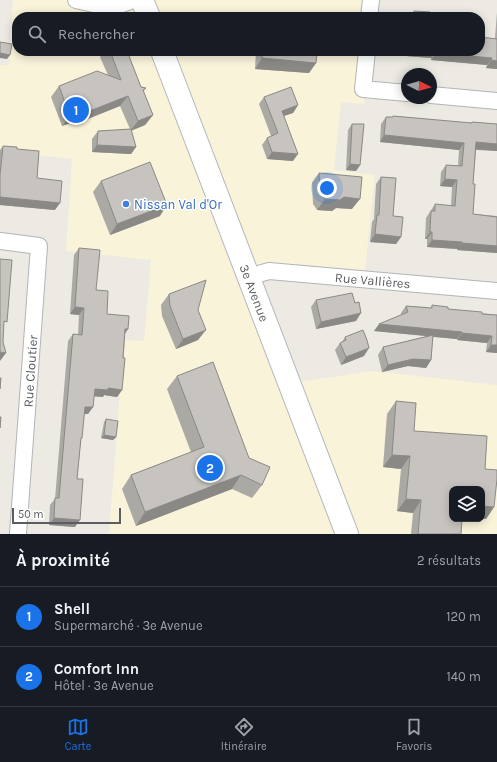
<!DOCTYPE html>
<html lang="fr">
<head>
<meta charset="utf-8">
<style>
	:root { --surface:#171b24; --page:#20242c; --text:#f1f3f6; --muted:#9ea1a6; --line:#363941; --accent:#1a73e8 }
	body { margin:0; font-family:Karla,sans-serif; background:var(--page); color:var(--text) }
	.controls { position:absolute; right:12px; bottom:12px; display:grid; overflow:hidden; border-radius:8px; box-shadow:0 2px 10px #0003 }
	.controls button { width:36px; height:36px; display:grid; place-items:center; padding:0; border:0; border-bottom:1px solid var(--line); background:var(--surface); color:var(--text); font:20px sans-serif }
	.compass { position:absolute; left:401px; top:68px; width:36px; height:36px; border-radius:50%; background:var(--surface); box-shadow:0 2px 10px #0003; rotate:95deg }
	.scale { position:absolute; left:12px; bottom:10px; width:109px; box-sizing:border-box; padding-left:4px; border:2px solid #5b5d61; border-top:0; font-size:11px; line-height:14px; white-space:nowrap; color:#5b5d61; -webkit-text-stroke:3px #fff; paint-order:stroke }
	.you { position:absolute; left:327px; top:188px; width:14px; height:14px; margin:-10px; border:3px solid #fff; border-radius:50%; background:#1a73e8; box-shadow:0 0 0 6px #1a73e833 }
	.badge { display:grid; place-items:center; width:26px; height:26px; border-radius:50%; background:var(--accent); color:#fff; font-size:13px; font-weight:700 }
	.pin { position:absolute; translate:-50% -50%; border:2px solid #fff; box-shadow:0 1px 4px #0006 }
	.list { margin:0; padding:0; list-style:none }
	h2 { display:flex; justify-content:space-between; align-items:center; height:52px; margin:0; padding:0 16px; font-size:17px }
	h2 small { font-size:13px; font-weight:400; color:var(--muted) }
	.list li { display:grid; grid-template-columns:26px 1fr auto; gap:12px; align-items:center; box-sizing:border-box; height:60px; padding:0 16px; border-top:1px solid var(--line) }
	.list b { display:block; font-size:15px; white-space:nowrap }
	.list p { margin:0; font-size:13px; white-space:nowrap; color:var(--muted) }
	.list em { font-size:13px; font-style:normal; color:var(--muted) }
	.icon { flex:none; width:22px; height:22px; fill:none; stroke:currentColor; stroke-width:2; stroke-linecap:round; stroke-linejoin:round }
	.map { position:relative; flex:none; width:497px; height:534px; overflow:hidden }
	.search { position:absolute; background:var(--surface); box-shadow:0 2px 10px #0003; left:12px; right:12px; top:12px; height:44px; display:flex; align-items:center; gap:10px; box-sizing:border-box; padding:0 14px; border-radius:16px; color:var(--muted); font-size:15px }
	.sheet { height:172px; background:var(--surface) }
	nav { display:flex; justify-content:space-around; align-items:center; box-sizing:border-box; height:56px; border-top:1px solid var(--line); background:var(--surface); font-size:11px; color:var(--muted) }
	nav a { display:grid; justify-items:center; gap:2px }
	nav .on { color:var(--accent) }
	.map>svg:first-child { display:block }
	.commercial { fill:#f9f3da; fill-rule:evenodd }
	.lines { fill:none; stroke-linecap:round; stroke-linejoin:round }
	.street-casing { stroke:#b3b4b8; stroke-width:18 }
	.secondary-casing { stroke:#b4b6bb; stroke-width:24 }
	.street { stroke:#fff; stroke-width:16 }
	.secondary { stroke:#fff; stroke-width:22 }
	.wall { fill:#aba9a4 }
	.shaded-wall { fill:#8b8986 }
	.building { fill:#c7c4bf; stroke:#8b8986 }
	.shop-dot { fill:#3f7fe0; stroke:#fff; stroke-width:1.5 }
	.labels { text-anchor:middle; stroke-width:3; stroke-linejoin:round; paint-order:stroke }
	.shop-label { font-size:13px; fill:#366cbe; stroke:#fff; text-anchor:start }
	.street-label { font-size:13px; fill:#5b5d61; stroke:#fff }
</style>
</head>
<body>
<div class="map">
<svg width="497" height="534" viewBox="0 0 497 534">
	<rect width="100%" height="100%" fill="#eceae3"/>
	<path class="commercial" d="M13 0H373L371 17H17V51H368L364 104 341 102 334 170 375 175 364 280 299 264 260 273 299 382 372 371 497 385V534H109L124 340 144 341 151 260 66 251 72 159 0 151V65H9ZM452 489H482V519H452Z"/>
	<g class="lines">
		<defs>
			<g id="street">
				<polyline points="76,0 111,8 133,0"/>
				<polyline points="369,17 371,0"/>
				<polyline points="367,51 363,89 407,93"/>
				<polyline points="431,95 497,101"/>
				<polyline points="0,241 39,246 18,534"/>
				<path id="s1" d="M248 277 269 271 497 291"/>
			</g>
			<g id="secondary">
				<polyline points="142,0 149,17"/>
				<path id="s2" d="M162 51 347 534"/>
			</g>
		</defs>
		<use href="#street" class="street-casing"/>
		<use href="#secondary" class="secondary-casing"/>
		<use href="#street" class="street"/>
		<use href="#secondary" class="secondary"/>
	</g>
	<g class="wall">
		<polygon points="414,11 430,17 410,17"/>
		<polygon points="497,12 497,69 486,68 487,65 431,60 431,58 406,56 406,51 480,51 495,38"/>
		<polygon points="104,51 127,51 141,87 146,88 143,92 153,115 145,125 131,131 136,147 131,154 92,152 92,139 98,131 130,129 120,106 80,122 79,120 62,126 51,97 59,86 108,75 100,57"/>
		<polygon points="256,51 317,51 316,63 309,73 255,69"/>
		<polygon points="264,97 298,105 293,113 284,116 293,161 267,159 262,145 267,138 271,136 259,104"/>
		<polygon points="393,116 471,123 472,122 497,124 497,151 476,150 473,184 473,214 497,216 497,253 457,250 458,249 427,247 427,239 425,239 426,218 435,204 451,206 452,187 440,186 441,172 446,165 458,166 459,150 380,142 381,124 386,117 392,117"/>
		<polygon points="352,124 360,165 356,171 346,170 348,130"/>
		<polygon points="3,146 17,149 37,178 55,210 0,205 0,150"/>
		<polygon points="319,173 352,209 336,208 332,211 317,210 313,204 312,183"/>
		<polygon points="381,177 393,216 401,237 396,244 370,242 372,222 374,219 376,184"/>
		<polygon points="101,181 160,216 110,235 93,192"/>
		<polygon points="79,248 107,314 128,329 125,334 122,390 117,397 104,395 103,397 94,396 93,407 88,414 84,414 81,440 77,479 75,527 49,525 50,505 55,499 68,341 73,334 78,335 79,315 70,314 74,255"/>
		<polygon points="169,294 198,310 198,340 176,349 162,316 161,305"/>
		<polygon points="316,300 356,321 316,329 311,307"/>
		<polygon points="432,305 448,309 497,315 497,353 486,352 487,343 457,340 457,339 433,337 431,360 426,368 408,366 382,372 378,355 383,347 427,336 374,331 401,315 401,313 406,306 431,308"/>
		<polygon points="345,337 364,356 341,365 335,350 340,343 342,342"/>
		<polygon points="177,376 249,458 262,485 252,498 232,489 136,526 122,489 131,475 191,452 167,389"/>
		<polygon points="396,401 414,431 485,469 494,507 486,519 482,519 482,489 452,489 461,534 411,534 413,513 397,511 401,469 383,467 387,414"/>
		<polygon points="106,419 116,437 113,440 101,438 104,422"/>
	</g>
	<g class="shaded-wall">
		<polygon points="409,51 436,51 431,58 406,56"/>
		<polygon points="0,53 10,55 7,59 0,58"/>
		<polygon points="436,53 492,58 487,65 431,60"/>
		<polygon points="262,58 316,63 309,73 255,69"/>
		<polygon points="491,60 497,61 497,69 486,68"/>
		<polygon points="128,96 120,106 80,122 87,112"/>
		<polygon points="298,105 293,113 277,118 282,111"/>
		<polygon points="86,110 79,120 62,126 70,116"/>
		<polygon points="153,115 145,125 130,131 138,121"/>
		<polygon points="384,135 464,143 459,150 380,142"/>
		<polygon points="476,142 497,144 497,151 472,149"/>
		<polygon points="97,145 136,147 131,154 92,152"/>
		<polygon points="272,152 298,154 293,161 267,159"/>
		<polygon points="350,164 360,165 356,171 346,170"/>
		<polygon points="445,179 457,180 452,187 440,186"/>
		<polygon points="0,197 60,203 55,210 0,205"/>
		<polygon points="344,197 360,199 352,209 336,208 332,211 317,210 325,199"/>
		<polygon points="167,205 160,216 110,235 117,224"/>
		<polygon points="430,232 432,232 427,239 425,239"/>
		<polygon points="375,234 401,237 396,244 370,242"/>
		<polygon points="432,240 462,242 458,249 427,247"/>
		<polygon points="462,243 497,246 497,253 457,250"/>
		<polygon points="75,307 84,308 79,315 70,314"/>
		<polygon points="361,313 356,321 316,329 321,322"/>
		<polygon points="379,324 462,332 457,339 374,331"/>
		<polygon points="125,329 128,329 123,336"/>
		<polygon points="206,330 198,340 176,349 183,339"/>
		<polygon points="462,333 492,336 487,343 457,340"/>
		<polygon points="491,345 497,345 497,353 486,352"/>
		<polygon points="369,348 364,356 341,365 346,357"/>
		<polygon points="0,352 6,353 0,361"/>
		<polygon points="413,359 431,360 426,368 408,366 382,372 388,365"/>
		<polygon points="108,388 122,390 117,397 104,395 103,397 90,396 95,389"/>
		<polygon points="85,407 93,407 88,414 80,414"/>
		<polygon points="104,435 116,437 113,440 101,438"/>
		<polygon points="392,455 410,456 401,469 383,467"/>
		<polygon points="241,475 232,489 136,526 145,512"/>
		<polygon points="406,499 421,500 413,513 397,511"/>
		<polygon points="482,506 494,507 486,519 482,519"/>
		<polygon points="54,518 80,520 75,527 49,525"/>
	</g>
	<g class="building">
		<polygon points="414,11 430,12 430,17 414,17"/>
		<polygon points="480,37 497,39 497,61 491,60 492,58 436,53 436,51 480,51"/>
		<polygon points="0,42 12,44 10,55 0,53"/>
		<polygon points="110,51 127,51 141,87 146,88 143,90 153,115 138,121 128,96 87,112 86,110 70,116 59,86 97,71 121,80"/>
		<polygon points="263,51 317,51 316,63 262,58"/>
		<polygon points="291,87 298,105 282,111 298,154 272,152 267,138 278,133 264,97"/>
		<polygon points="393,116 472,123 472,122 497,124 497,144 476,142 473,184 475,184 473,214 497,217 497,246 462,243 462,242 432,240 432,232 430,232 431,211 435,211 435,204 455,206 457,180 445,179 446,165 462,166 464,143 384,135 386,117 393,117"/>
		<polygon points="352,124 364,124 360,165 350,164"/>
		<polygon points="131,129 136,147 97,145 98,131"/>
		<polygon points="3,146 17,147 17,149 39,151 37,178 62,181 60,203 0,197 0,175"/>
		<polygon points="150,162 167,205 117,224 101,181"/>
		<polygon points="319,173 362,177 360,199 344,197 340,200 325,199 320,194"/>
		<polygon points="381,177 396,178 393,216 403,217 401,237 375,234 377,215 379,215"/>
		<polygon points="79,248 100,250 96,290 108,291 107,314 129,316 128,329 125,329 123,358 125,358 122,390 108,388 108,390 95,389 93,407 85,407 82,438 81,438 77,479 83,479 80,520 54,518 55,498 59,498 73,334 82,335 84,308 75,307"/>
		<polygon points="0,259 12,260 7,322 4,321 3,342 6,353 0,352"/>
		<polygon points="206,280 198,310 206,330 183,339 170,306 169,294"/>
		<polygon points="352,293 355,303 359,302 361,313 321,322 316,300"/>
		<polygon points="432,305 448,307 448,309 482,312 482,314 497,315 497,345 491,345 492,336 462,333 462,332 379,324 408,312 406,306 432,308"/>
		<polygon points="363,330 367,340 369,348 346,357 340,343 346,340 345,337"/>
		<polygon points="433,335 431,360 413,359 388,365 383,347"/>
		<polygon points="213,362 249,458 270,467 262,485 241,475 145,512 131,475 204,447 177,376"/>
		<polygon points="0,378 1,378 0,389"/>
		<polygon points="396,401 416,403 414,431 487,436 485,469 497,470 497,479 494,507 482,506 482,489 452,489 452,519 462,519 461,534 418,534 421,500 406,499 410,456 392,455"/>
		<polygon points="0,417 1,417 0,428"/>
		<polygon points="106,419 118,421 116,437 104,435"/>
	</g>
	<circle class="shop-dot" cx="126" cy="204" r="4"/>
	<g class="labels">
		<g class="shop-label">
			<text x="134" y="209">Nissan Val d'Or</text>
		</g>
		<g class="street-label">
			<text dy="5" stroke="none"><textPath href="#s1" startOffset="126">Rue Vallières</textPath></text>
			<text dy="5" stroke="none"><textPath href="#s2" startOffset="259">3e Avenue</textPath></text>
			<text transform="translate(30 371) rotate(-86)" y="5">Rue Cloutier</text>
		</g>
	</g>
</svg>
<div class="controls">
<button><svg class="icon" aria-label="layers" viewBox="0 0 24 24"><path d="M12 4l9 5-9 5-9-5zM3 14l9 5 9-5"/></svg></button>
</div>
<svg class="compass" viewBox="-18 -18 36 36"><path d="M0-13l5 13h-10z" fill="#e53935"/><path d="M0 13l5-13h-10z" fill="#9ea1a6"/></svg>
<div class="scale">50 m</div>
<div class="you"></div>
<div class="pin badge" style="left:76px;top:110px">1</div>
<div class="pin badge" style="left:210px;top:468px">2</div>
<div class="search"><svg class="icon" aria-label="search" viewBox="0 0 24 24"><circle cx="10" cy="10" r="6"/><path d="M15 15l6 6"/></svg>Rechercher</div>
</div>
<section class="sheet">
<h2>À proximité<small>2 résultats</small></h2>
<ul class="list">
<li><span class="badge">1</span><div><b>Shell</b><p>Supermarché · 3e Avenue</p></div><em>120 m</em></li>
<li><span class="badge">2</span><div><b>Comfort Inn</b><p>Hôtel · 3e Avenue</p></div><em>140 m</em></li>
</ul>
</section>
<nav>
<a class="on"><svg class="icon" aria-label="map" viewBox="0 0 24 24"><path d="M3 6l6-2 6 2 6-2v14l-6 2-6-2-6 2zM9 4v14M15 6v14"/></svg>Carte</a>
<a><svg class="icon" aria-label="directions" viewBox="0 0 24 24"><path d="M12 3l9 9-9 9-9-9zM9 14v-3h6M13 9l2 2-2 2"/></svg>Itinéraire</a>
<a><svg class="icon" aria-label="saved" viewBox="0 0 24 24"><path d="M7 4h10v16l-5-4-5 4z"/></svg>Favoris</a>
</nav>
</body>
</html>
